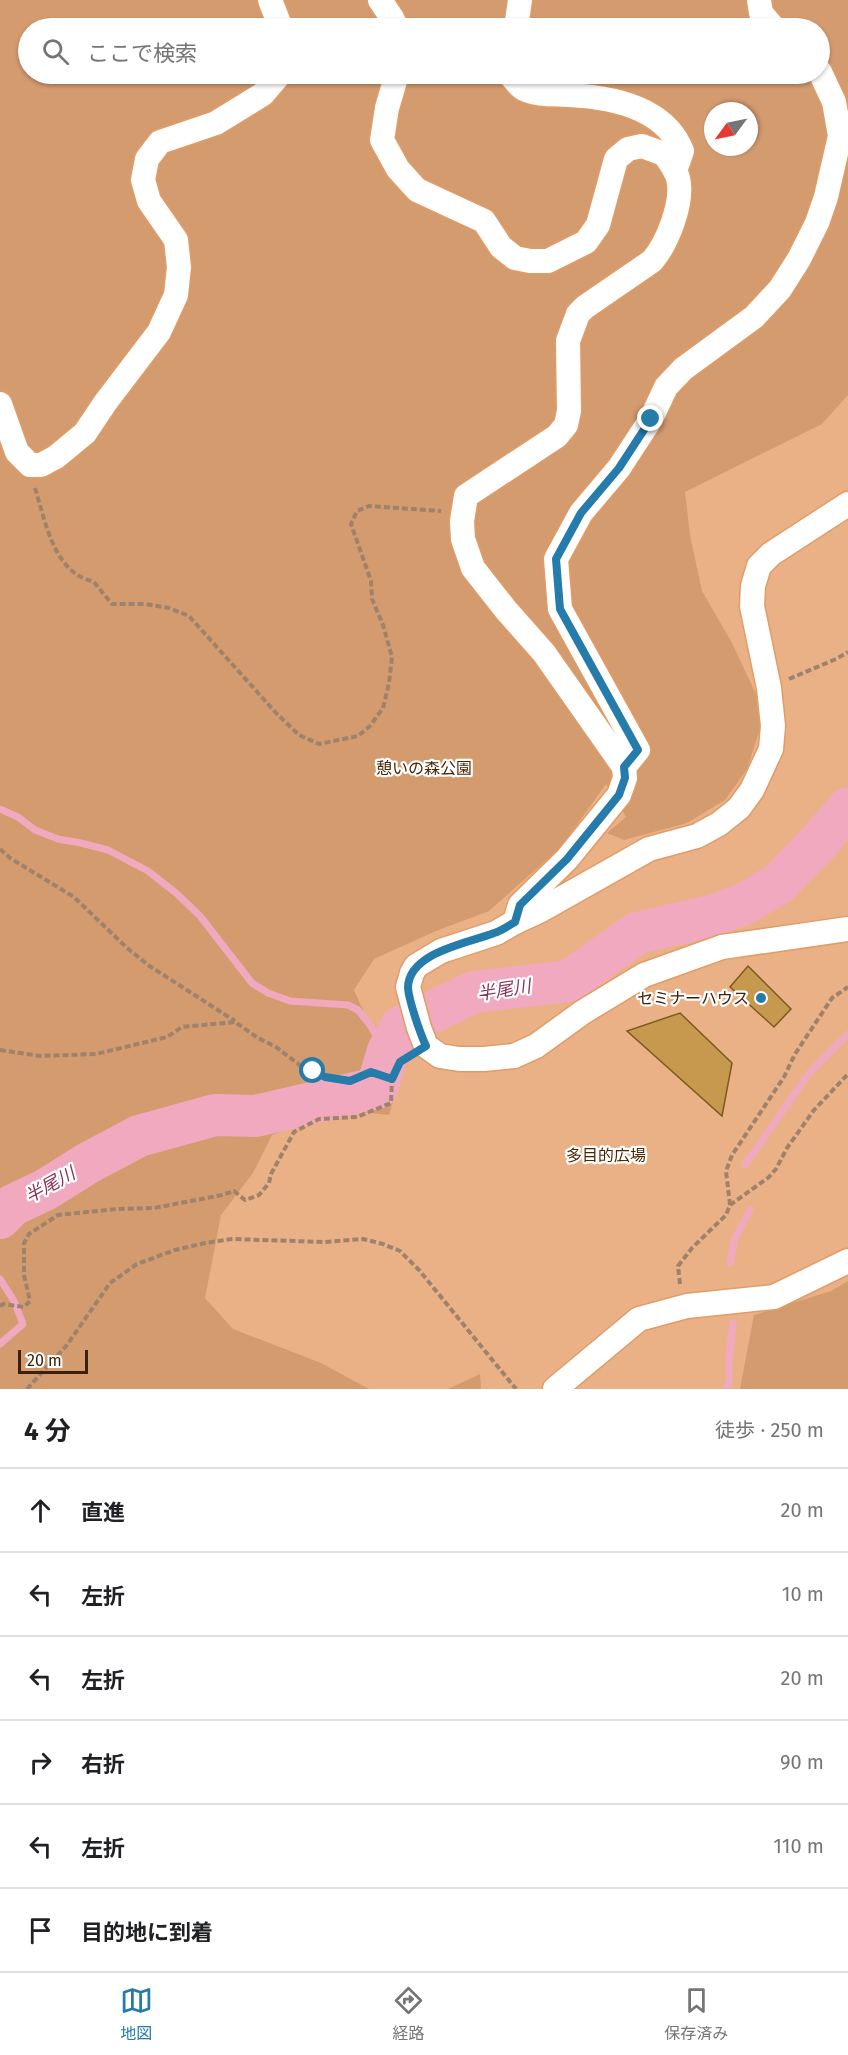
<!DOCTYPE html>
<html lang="ja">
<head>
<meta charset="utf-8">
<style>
	:root { --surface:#fff; --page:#f6f6f6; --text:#202124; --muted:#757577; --line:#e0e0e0; --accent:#257baa }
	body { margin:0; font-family:"Fira Sans","Noto Sans JP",sans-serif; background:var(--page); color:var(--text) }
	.compass { position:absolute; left:704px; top:102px; width:54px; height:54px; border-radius:50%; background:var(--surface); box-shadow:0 2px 4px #0004; rotate:237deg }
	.scale { position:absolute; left:18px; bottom:15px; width:70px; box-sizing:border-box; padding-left:6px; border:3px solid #3c210a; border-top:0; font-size:16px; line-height:21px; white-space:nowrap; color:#3c210a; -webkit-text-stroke:4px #fff; paint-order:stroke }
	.stop { position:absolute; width:18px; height:18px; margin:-14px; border:4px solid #257baa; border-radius:50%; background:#fff }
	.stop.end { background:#257baa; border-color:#fff; box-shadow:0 2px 6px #0008 }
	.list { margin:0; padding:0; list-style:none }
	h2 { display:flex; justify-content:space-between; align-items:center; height:78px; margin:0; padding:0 24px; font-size:26px }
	h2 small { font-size:20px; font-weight:400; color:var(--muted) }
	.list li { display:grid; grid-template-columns:39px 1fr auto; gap:18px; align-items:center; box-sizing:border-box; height:84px; padding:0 24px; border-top:2px solid var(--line) }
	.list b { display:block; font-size:22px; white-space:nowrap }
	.list em { font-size:20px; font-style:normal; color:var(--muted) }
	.icon { flex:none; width:33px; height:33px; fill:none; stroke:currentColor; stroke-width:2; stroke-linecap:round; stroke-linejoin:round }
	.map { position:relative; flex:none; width:848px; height:1389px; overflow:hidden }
	.search { position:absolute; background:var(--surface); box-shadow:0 2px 4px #0004; left:18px; right:18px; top:18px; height:66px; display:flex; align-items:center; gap:15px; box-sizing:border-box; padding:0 21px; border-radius:33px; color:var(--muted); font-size:22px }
	.sheet { height:582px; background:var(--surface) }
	nav { display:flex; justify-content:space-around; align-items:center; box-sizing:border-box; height:84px; border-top:2px solid var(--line); background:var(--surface); font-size:16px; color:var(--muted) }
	nav a { display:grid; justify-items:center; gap:3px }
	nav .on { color:var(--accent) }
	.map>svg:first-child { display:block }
	.green { fill:#ebb186; fill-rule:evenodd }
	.forest { fill:#d49b6f; fill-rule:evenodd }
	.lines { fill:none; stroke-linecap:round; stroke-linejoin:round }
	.stream { stroke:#f1a9c0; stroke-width:7 }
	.river { stroke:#f1a9c0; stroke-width:42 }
	.building { fill:#c7994e; stroke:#7c5a1f; stroke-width:1.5 }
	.minor-casing { stroke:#e19c66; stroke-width:27 }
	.path { stroke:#9e826c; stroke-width:4; stroke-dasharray:6 3; stroke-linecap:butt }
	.minor { stroke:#fff; stroke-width:24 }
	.route { stroke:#257baa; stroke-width:8 }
	.poi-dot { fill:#257baa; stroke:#fff; stroke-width:2 }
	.labels { text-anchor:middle; stroke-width:4.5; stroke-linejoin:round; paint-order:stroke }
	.park-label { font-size:16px; fill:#4a2502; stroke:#fff }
	.poi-label { font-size:16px; fill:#3c210a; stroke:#fff; text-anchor:end }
	.water-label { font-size:18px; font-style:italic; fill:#893456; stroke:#fff }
</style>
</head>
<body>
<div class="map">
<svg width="848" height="1389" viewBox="0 0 848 1389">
	<rect width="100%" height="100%" fill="#f6d9c4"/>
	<path class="green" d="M848 0V1389H0V76L30 7ZM28 28H820V74H28ZM713 111H749V147H713Z"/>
	<g class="forest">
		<path d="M0 0H848V395L822 424 685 492 690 535 702 591 732 643 756 694 760 729 747 769 725 800 687 823 624 840 607 833 626 817 606 784 561 847 489 911 436 931 374 959 354 990 397 1086 389 1115 334 1109 272 1135 253 1173 221 1215 205 1298 233 1329 321 1363 369 1389H0ZM28 28H820V74H28ZM713 111H749V147H713Z"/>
		<polygon points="848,1281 848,1389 740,1389 754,1315 831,1291"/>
		<polygon points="480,1374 481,1389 448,1389"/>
	</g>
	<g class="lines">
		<g class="stream">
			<polyline points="0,809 18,817 35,830 58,839 81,843 108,850 148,871 176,893 200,916 252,983 268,993 290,1001 348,1005 358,1010 370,1025 383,1047 393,1043"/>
			<polyline points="745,1165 810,1072 848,1034"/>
			<polyline points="730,1263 735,1238 750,1210"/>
			<polyline points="0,1279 14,1301 23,1324 0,1344"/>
			<polyline points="726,1389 729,1384 729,1359 733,1323"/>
		</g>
		<polyline class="river" points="0,1218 13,1205 45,1190 88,1163 139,1136 215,1115 255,1116 377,1088 388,1051 401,1027 474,992 569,981 637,933 712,916 744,904 778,884 819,842 848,808"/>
	</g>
	<g class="building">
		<polygon points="748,966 791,1009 774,1027 730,987"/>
		<polygon points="680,1013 732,1063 722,1116 627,1031"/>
	</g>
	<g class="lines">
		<defs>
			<g id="minor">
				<polyline points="270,0 281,28"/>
				<polyline points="380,0 392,18 397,28"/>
				<polyline points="759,0 761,13 774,28"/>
				<polyline points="516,28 520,0"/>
				<path d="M397 74 387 108 382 140 398 169 417 190 484 221 501 247 515 258 530 261H548L586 242 598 225 616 159 628 149 642 146 664 154C669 161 676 170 678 178 684 202 667 244 652 261L585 307 578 314 568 341 569 411 566 425 557 436 466 496 462 521 463 539 473 568 506 610 544 653 624 767 625 778 619 795 567 859 520 905 515 922 496 933 441 951 416 966 412 973 408 987 419 1028 426 1046 440 1056 459 1059H484L514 1056 536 1046 583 1012 644 975 722 947 848 929"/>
				<path d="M511 74V76C515 80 519 87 524 89 537 96 555 94 569 95 612 97 665 108 682 151L675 171"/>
				<polyline points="0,404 17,452 30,465 41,465 56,457 85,433 105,403 159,332 176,295 179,267 176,240 149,201 143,180 147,159 160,142 216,123 263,94 280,74"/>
				<polyline points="624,767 638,750 560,609 556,559 581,513 619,468 651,419 666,387 683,369 754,317 780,289 799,259 817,223 826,197 840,136 834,102 820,72"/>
				<polyline points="515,922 541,910 649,849 697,836 719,824 739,808 752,790 771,749 773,726 769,688 752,606 753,586 759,566 771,554 848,504"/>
				<polyline points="555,1389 639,1319 687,1306 774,1297 848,1261"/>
			</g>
		</defs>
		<use href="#minor" class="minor-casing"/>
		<g class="path">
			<path d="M35 488C45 520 54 574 93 581L112 604H145L169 608 189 616 276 713 299 735 319 744 358 736 370 726 383 708 389 683 392 657 383 625 372 599 371 581 351 524 357 511 369 506 441 511"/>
			<polyline points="789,679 836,659 848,652"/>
			<polyline points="0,849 10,858 74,897 126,947 148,965 235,1021"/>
			<polyline points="0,1050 40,1056 96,1054 167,1037 182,1027 235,1022 258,1038 276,1047 301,1066 325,1077 350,1081 371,1072 392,1079 401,1062 407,1058"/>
			<polyline points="730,1205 726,1171 732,1155 784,1077 795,1054 832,998 848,987"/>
			<polyline points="680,1284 678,1266 692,1248 726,1215 730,1205 769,1177 776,1169 787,1148 814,1110 848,1074"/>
			<polyline points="0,1306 3,1304 24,1307 30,1301 24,1275 24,1243 29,1234 58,1215 117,1209 154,1208 222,1195 234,1191 245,1200 259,1195 269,1183 271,1174 294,1132 319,1119 357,1117 391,1103 392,1079"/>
			<polyline points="27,1389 67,1345 110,1283 137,1264 175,1250 205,1243 232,1239 325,1242 363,1239 383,1244 400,1251 419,1270 516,1389"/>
		</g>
		<use href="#minor" class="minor"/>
	</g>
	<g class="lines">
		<path class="route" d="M313 1071 325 1077 350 1081 371 1072 392 1079 400 1062 426 1046C420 1033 409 1001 408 988 408 952 469 943 494 933 501 931 508 926 515 922L520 905 567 859 619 795 625 778 624 767 638 750 560 609 556 559 581 513 619 468 651 419"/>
	</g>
	<circle class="poi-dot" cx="761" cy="998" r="6"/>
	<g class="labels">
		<g class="park-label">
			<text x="424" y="774">憩いの森公園</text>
			<text x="606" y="1161">多目的広場</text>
		</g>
		<g class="poi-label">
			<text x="749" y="1004">セミナーハウス</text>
		</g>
		<g class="water-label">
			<text transform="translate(504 990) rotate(-9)" y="6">半尾川</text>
			<text transform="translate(50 1185) rotate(-29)" y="6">半尾川</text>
		</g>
	</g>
</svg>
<svg class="compass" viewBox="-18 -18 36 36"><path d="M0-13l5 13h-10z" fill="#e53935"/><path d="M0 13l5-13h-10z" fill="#757577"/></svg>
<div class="scale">20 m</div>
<div class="stop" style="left:313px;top:1071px"></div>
<div class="stop end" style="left:651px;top:419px"></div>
<div class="search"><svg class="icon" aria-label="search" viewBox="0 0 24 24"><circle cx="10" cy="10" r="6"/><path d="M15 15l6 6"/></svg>ここで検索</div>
</div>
<section class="sheet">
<h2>4 分<small>徒歩 · 250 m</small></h2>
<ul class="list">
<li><svg class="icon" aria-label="ahead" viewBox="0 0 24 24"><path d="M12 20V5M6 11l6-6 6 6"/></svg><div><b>直進</b></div><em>20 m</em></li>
<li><svg class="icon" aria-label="left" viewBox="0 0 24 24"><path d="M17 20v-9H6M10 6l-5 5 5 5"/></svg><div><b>左折</b></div><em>10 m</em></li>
<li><svg class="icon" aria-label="left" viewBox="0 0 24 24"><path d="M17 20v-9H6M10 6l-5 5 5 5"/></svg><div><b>左折</b></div><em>20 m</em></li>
<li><svg class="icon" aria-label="right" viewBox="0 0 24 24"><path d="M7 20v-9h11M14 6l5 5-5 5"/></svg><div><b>右折</b></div><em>90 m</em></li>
<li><svg class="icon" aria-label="left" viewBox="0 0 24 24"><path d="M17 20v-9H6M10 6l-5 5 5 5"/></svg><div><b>左折</b></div><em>110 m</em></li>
<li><svg class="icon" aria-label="arrive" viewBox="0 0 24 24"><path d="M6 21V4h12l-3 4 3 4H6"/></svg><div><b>目的地に到着</b></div></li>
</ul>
</section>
<nav>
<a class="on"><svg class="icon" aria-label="map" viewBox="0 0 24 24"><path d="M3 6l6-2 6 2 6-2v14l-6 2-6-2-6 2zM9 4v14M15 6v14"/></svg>地図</a>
<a><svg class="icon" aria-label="directions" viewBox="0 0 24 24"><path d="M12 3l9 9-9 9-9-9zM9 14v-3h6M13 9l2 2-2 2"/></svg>経路</a>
<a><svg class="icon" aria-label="saved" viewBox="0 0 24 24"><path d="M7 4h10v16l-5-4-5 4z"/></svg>保存済み</a>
</nav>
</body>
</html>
